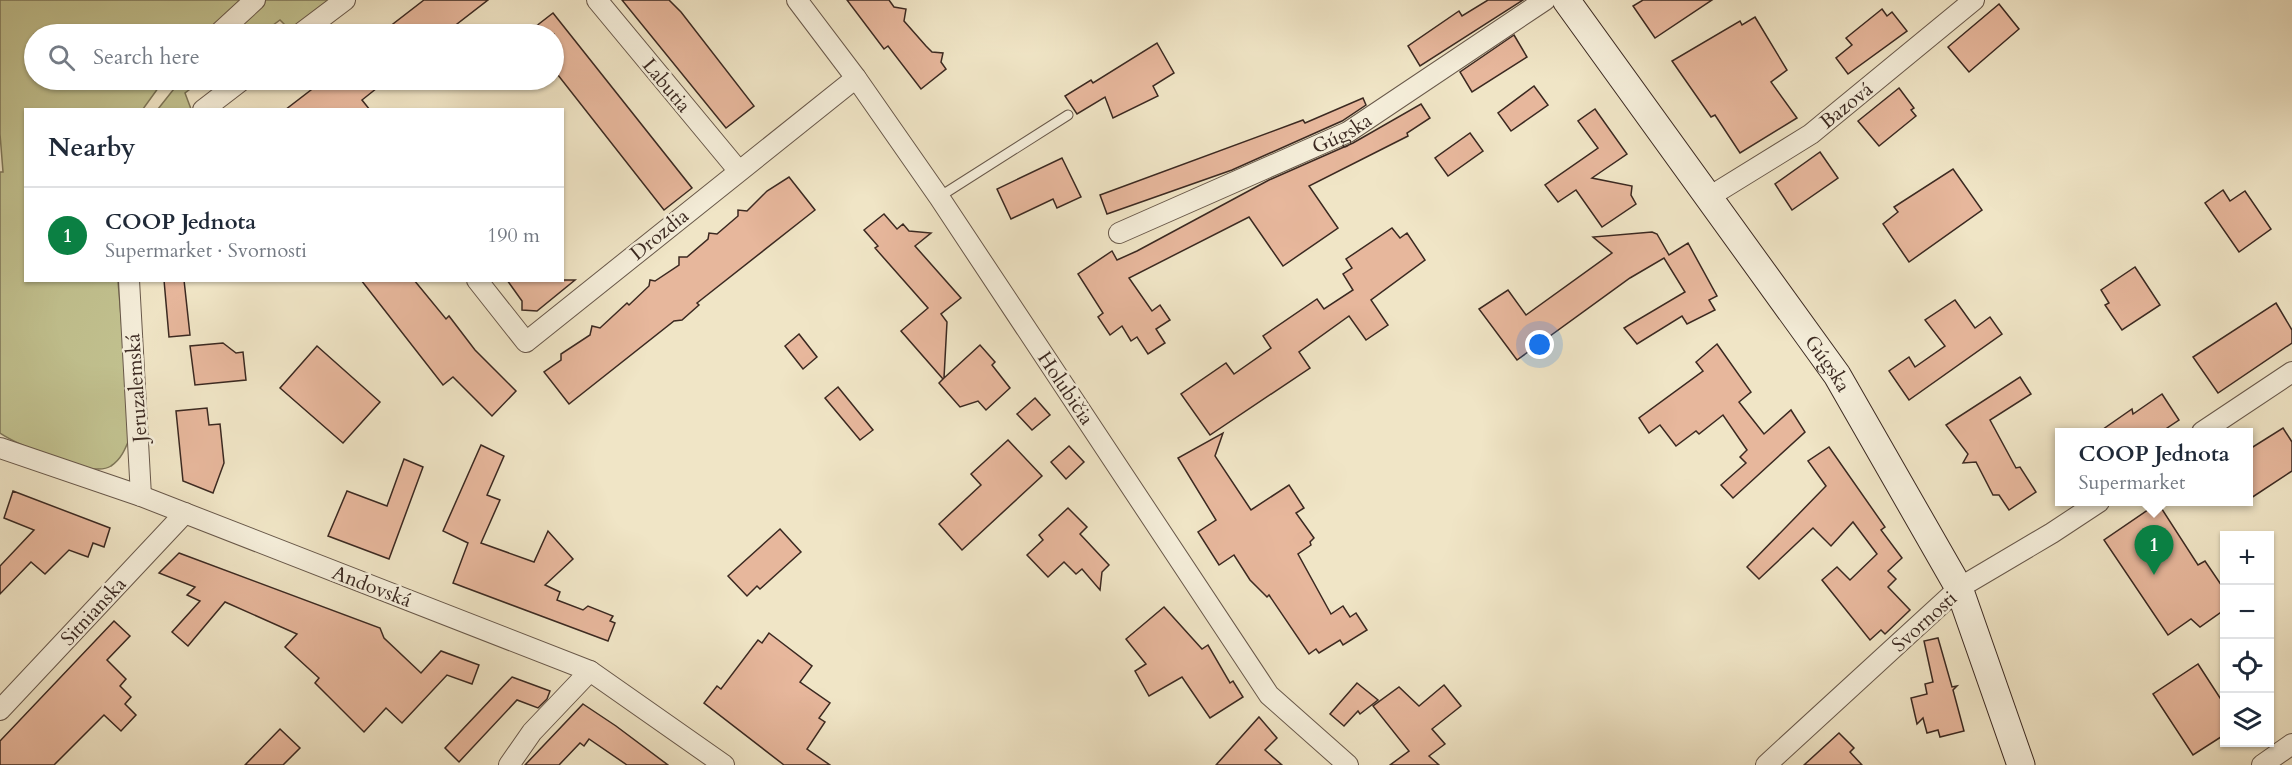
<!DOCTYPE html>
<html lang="en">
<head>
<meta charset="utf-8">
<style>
	:root { --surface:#fff; --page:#f2f2f3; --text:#1f2937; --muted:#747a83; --line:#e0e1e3; --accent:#0b8043 }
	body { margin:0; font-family:Cardo,serif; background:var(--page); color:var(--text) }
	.controls { position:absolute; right:18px; bottom:18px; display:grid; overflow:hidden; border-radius:0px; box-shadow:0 2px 4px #0004 }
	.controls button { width:54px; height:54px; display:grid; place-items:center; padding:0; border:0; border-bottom:2px solid var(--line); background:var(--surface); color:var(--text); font:30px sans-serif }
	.you { position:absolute; left:1540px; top:345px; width:21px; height:21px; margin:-15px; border:4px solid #fff; border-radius:50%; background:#1a73e8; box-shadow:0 0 0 9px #1a73e833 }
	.badge { display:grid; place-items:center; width:39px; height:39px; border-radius:50%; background:var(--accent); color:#fff; font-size:20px; font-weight:700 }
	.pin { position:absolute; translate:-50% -50px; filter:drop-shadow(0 2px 3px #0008) }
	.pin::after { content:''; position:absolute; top:32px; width:21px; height:18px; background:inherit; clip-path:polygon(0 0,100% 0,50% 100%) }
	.popup { position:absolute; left:2055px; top:428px; width:198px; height:78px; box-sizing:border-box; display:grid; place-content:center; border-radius:0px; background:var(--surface); filter:drop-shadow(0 2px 4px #0005); font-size:20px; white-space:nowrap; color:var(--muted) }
	.popup b { font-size:22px; color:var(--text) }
	.popup::after { content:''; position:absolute; left:50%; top:100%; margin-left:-12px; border:12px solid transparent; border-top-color:var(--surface) }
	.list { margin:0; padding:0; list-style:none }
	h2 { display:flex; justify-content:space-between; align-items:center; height:78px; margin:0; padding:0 24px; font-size:26px }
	h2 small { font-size:20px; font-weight:400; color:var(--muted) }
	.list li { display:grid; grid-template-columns:39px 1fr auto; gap:18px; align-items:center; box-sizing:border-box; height:96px; padding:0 24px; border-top:2px solid var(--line) }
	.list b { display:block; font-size:22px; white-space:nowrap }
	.list p { margin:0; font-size:20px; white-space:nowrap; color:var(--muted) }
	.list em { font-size:20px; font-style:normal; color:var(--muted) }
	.icon { flex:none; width:33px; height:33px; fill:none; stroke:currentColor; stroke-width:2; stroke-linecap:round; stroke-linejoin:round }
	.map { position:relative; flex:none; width:2292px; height:765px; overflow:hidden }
	.search { position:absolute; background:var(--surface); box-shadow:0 2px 4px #0004; left:24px; top:24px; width:540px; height:66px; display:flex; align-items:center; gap:15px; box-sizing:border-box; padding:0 21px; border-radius:33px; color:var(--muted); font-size:22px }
	.panel { position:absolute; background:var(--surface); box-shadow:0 2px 4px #0004; left:24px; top:108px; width:540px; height:174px; border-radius:0px }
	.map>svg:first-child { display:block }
	.green { fill:#c2c290; stroke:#7e7658; stroke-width:1.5 }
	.building { fill:#e7b79c; stroke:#3b2921; stroke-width:1.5 }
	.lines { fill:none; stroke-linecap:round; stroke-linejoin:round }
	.service-casing { stroke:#68584a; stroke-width:11 }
	.minor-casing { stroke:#68584a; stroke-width:22 }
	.secondary-casing { stroke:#3b2921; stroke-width:29 }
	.service { stroke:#f5eeda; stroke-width:9 }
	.minor { stroke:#f5eeda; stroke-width:20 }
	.secondary { stroke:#f5eeda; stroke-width:27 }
	.labels { text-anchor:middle; stroke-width:5; stroke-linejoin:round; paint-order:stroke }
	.street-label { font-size:20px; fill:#3b2921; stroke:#f5eeda }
</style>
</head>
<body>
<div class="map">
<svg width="2292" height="765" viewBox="0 0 2292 765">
	<rect width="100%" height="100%" fill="#f0e5c6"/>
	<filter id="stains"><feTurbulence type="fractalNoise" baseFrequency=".00333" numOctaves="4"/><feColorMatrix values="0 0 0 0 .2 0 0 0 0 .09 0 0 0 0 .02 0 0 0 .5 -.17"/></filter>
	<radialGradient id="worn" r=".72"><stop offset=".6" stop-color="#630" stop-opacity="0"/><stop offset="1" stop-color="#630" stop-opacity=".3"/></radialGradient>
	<g class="green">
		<path d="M0 0H242L204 34H34V80H164L143 109 26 110V280L118 281 131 435C126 447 122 459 111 466 92 479 18 445 0 433V172H3L0 134Z"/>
		<polygon points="266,0 331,0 291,31 280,20 261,34 229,34"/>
		<polygon points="181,80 202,80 185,93 191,109 158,109"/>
	</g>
	<g class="building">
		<polygon points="424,0 488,0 444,34 380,34"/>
		<polygon points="622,0 669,0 681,12 754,106 726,128"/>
		<polygon points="847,0 889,0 894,7 906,9 904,21 926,46 932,52 943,53 941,62 946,69 921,89 888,46 884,49"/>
		<polygon points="1488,0 1523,0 1420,66 1408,46 1459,11 1462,16"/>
		<polygon points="1643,0 1712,0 1655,38 1633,6"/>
		<polygon points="1999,4 2019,29 1969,72 1948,47"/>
		<polygon points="1882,9 1887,16 1892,12 1907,31 1848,74 1836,58 1852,45 1846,38"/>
		<polygon points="553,13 692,188 664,210 554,70 554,34 526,34"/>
		<polygon points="1755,17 1787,70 1771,82 1797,118 1740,153 1715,115 1711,117 1672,61 1740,21 1742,25"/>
		<polygon points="1514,35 1527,57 1472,92 1460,72"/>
		<polygon points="1157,43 1174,73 1153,86 1158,96 1113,118 1105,97 1077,114 1065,96 1091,80 1093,83"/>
		<polygon points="324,80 387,80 362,100 370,110 285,110"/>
		<polygon points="1534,86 1548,105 1511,131 1498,113"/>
		<polygon points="1899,88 1914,108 1911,110 1916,116 1879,146 1858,121"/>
		<polygon points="1363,98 1366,105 1342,121 1232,170 1107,214 1100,195 1303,120 1305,123"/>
		<polygon points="1421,104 1430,118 1407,133 1408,136 1309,186 1338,228 1283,266 1249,217 1129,278 1152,311 1160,305 1170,320 1156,329 1165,343 1148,354 1137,337 1131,341 1122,326 1110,335 1098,317 1103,313 1078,274 1112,251 1117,260 1137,251 1269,180 1353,143"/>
		<polygon points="1595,109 1627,154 1592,178 1632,186 1631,195 1636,204 1602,227 1576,190 1558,202 1545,185 1598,148 1578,121"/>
		<polygon points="1470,133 1483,151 1448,176 1435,158"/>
		<polygon points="1820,152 1838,178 1792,210 1775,184"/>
		<polygon points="1062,158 1081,197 1057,208 1053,199 1011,219 997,189"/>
		<polygon points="1953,169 1982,210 1909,262 1883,224 1898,212 1894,207"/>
		<polygon points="789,177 815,210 697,303 699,305 682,320 674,321 569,404 544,372 561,360 561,354 590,335 592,326 600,328 627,303 629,305 649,286 650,280 655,281 679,265 679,257 687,257 708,239 709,233 717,234 738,216 738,210 747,211 767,191"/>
		<polygon points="2223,190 2230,201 2245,191 2271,229 2239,252 2205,203"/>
		<polygon points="884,214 897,229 903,224 909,231 931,233 915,246 961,298 941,314 947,322 944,378 980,345 995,362 992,365 1010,388 986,410 978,401 960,407 939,383 943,379 901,331 928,308 875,248 878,246 864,230"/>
		<polygon points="1392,228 1400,238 1407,233 1425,260 1371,300 1388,325 1366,340 1349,316 1299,352 1310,368 1210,435 1181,394 1226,363 1234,374 1271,348 1263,336 1317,299 1324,309 1353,290 1343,274 1352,268 1346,259"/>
		<polygon points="1652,232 1657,234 1669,255 1688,243 1717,296 1709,300 1715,310 1687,324 1682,316 1637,344 1624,328 1685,292 1664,258 1630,278 1517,360 1479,309 1508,290 1526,315 1612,253 1593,237"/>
		<polygon points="2135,267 2160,305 2122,330 2105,305 2109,303 2101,290"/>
		<polygon points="164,280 184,280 190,335 169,337"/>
		<polygon points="361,280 414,280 446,319 449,316 475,350 516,391 492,416 453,377 443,385"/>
		<polygon points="507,280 575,280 537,311 522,310 522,301"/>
		<polygon points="1955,300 1975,328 1990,317 2002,334 1909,400 1889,371 1909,357 1915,367 1945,346 1925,320"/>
		<polygon points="2276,303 2292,330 2292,343 2218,393 2193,357"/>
		<polygon points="799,334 817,357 803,369 785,346"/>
		<polygon points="223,343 236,353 243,352 246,380 195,385 190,346"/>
		<polygon points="1717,344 1751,392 1739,402 1764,434 1791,410 1805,432 1733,498 1721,485 1746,463 1740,457 1747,450 1723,415 1699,434 1696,431 1676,446 1660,425 1649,433 1639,418 1703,371 1696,362"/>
		<polygon points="317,346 380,402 343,443 280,388"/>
		<polygon points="2020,377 2031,394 1990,420 2016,468 2020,467 2036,492 2009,510 1999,495 1993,495 1976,462 1963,463 1968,454 1946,425"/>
		<polygon points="838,387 873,430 860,440 825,398"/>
		<polygon points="2162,394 2179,420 2161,432 2099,432 2132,409 2133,414"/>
		<polygon points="1035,398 1050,415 1032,430 1017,414"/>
		<polygon points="207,408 209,425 220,424 224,463 213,493 183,481 176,411"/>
		<polygon points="2283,428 2292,442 2292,471 2248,500 2248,450"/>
		<polygon points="1223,433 1215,456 1251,510 1289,485 1304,508 1296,513 1314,538 1310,542 1311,545 1298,554 1331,614 1343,606 1350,617 1356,613 1367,630 1343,645 1340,640 1319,653 1316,649 1309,654 1269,595 1267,597 1250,580 1234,555 1219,565 1198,532 1216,520 1178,458"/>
		<polygon points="1008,440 1042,476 962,550 939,524 981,485 971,474"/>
		<polygon points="481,445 504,456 487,495 500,500 481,543 534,562 548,531 573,559 545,585 560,592 557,600 583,610 588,606 613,616 610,621 615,623 608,641 453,583 468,543 443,531"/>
		<polygon points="1069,446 1084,462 1066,479 1051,462"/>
		<polygon points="1829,447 1885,527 1881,530 1902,558 1888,571 1896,579 1888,587 1910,610 1885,634 1881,630 1870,640 1822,580 1837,567 1850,580 1877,554 1853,522 1831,546 1813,528 1759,579 1747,567 1826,486 1808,461"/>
		<polygon points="404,459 423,467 389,559 328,536 347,491 387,506"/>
		<polygon points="13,491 110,528 104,547 93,543 88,557 69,550 45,574 31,562 0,594 0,566 34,530 4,518"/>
		<polygon points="2158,503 2198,565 2205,561 2224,589 2224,610 2200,627 2191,619 2168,635 2104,540"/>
		<polygon points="1068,508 1087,527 1080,534 1109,565 1102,572 1100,590 1082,569 1076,574 1064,562 1048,577 1027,555 1043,540 1039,535"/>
		<polygon points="780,529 801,552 760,589 757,586 747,596 728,576"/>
		<polygon points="179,553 380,628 384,638 421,673 441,651 479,665 472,684 447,675 402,723 386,708 364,732 315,683 319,678 285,647 297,634 225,602 188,646 172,632 200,601 187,595 195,587 159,573"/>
		<polygon points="1164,607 1202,649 1208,645 1230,683 1233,681 1243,697 1210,718 1182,677 1149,696 1135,671 1146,664 1126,639"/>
		<polygon points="114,621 130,636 107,660 126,679 120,686 131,697 125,704 136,715 121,731 104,715 54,765 0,765 0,741"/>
		<polygon points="769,633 812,666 800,682 830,703 819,718 825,722 807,749 830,765 784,765 704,703 717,686 721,689 758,640 762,643"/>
		<polygon points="1938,638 1952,687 1957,686 1953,690 1964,731 1940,737 1938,730 1927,733 1923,718 1917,724 1911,698 1927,694 1925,684 1933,682 1924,641"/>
		<polygon points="2198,664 2224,704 2224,735 2193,755 2153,694"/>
		<polygon points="512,677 550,691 547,699 538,708 517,700 459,762 445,748"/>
		<polygon points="1357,683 1378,700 1360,714 1358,711 1344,726 1330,714"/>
		<polygon points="1444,685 1461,706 1432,729 1445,744 1429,756 1439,765 1390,765 1409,751 1373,706 1399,687 1419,706"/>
		<polygon points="583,704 616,726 668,765 627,765 589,739 584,746 580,743 559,765 525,765"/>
		<polygon points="1259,717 1277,738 1265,750 1282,765 1216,765"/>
		<polygon points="280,729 300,748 283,765 245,765"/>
		<polygon points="1839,733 1854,748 1850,752 1862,765 1804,765"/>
	</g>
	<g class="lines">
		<defs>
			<polyline id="service" points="939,197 1068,115"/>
			<g id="minor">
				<polyline points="597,0 738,170"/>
				<polyline points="797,0 856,78 939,197 1269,695 1348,765"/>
				<polyline points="218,34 255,0"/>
				<polyline points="300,34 345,0"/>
				<polyline points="203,110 242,80"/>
				<polyline points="1709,197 1811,134 1974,0"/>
				<path id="s1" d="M1119 233 1348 132 1545 0"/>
				<polyline points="129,280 141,496"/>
				<polyline points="477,280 526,342 856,78"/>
				<polyline points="2202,432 2292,372"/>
				<polyline points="0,448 141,496 590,671 724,765"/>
				<polyline points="0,710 185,513"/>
				<polyline points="509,765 532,732 590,671"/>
				<polyline points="1766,765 1959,588 2052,533 2099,502"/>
				<polyline points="2262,765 2292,744"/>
			</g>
			<g id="secondary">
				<path id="s2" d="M1566 0 1837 375 1959 588 2021 765"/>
			</g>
		</defs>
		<use href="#service" class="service-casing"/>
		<use href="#minor" class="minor-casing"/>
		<use href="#secondary" class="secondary-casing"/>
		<use href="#service" class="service"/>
		<use href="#minor" class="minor"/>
		<use href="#secondary" class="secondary"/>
	</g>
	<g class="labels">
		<g class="street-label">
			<text transform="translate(667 85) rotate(50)" y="7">Labutia</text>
			<text transform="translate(1846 105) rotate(-39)" y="7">Bazová</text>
			<text dy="7" stroke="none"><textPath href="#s1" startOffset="244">Gúgska</textPath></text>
			<text transform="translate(659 234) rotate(-39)" y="7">Drozdia</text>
			<text dy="7" stroke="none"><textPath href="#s2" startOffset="448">Gúgska</textPath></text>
			<text transform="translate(136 388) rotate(-94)" y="7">Jeruzalemská</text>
			<text transform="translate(1066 388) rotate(56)" y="7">Holubičia</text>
			<text transform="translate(372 586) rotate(21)" y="7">Andovská</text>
			<text transform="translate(93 611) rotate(-47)" y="7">Sitnianska</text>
			<text transform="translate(1924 621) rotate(-42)" y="7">Svornosti</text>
		</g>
	</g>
	<rect width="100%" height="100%" filter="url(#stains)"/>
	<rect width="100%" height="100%" fill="url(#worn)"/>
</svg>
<div class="controls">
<button>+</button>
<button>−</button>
<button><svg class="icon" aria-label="locate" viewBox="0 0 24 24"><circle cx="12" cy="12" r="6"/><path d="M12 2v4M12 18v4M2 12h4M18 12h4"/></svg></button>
<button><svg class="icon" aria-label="layers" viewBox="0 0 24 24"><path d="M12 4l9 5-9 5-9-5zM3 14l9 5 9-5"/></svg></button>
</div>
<div class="you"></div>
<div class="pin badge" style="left:2154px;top:575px">1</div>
<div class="popup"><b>COOP Jednota</b>Supermarket</div>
<div class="search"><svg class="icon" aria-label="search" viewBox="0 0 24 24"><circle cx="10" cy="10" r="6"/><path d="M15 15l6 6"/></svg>Search here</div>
<section class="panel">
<h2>Nearby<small></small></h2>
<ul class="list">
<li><span class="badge">1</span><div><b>COOP Jednota</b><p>Supermarket · Svornosti</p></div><em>190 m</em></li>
</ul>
</section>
</div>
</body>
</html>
